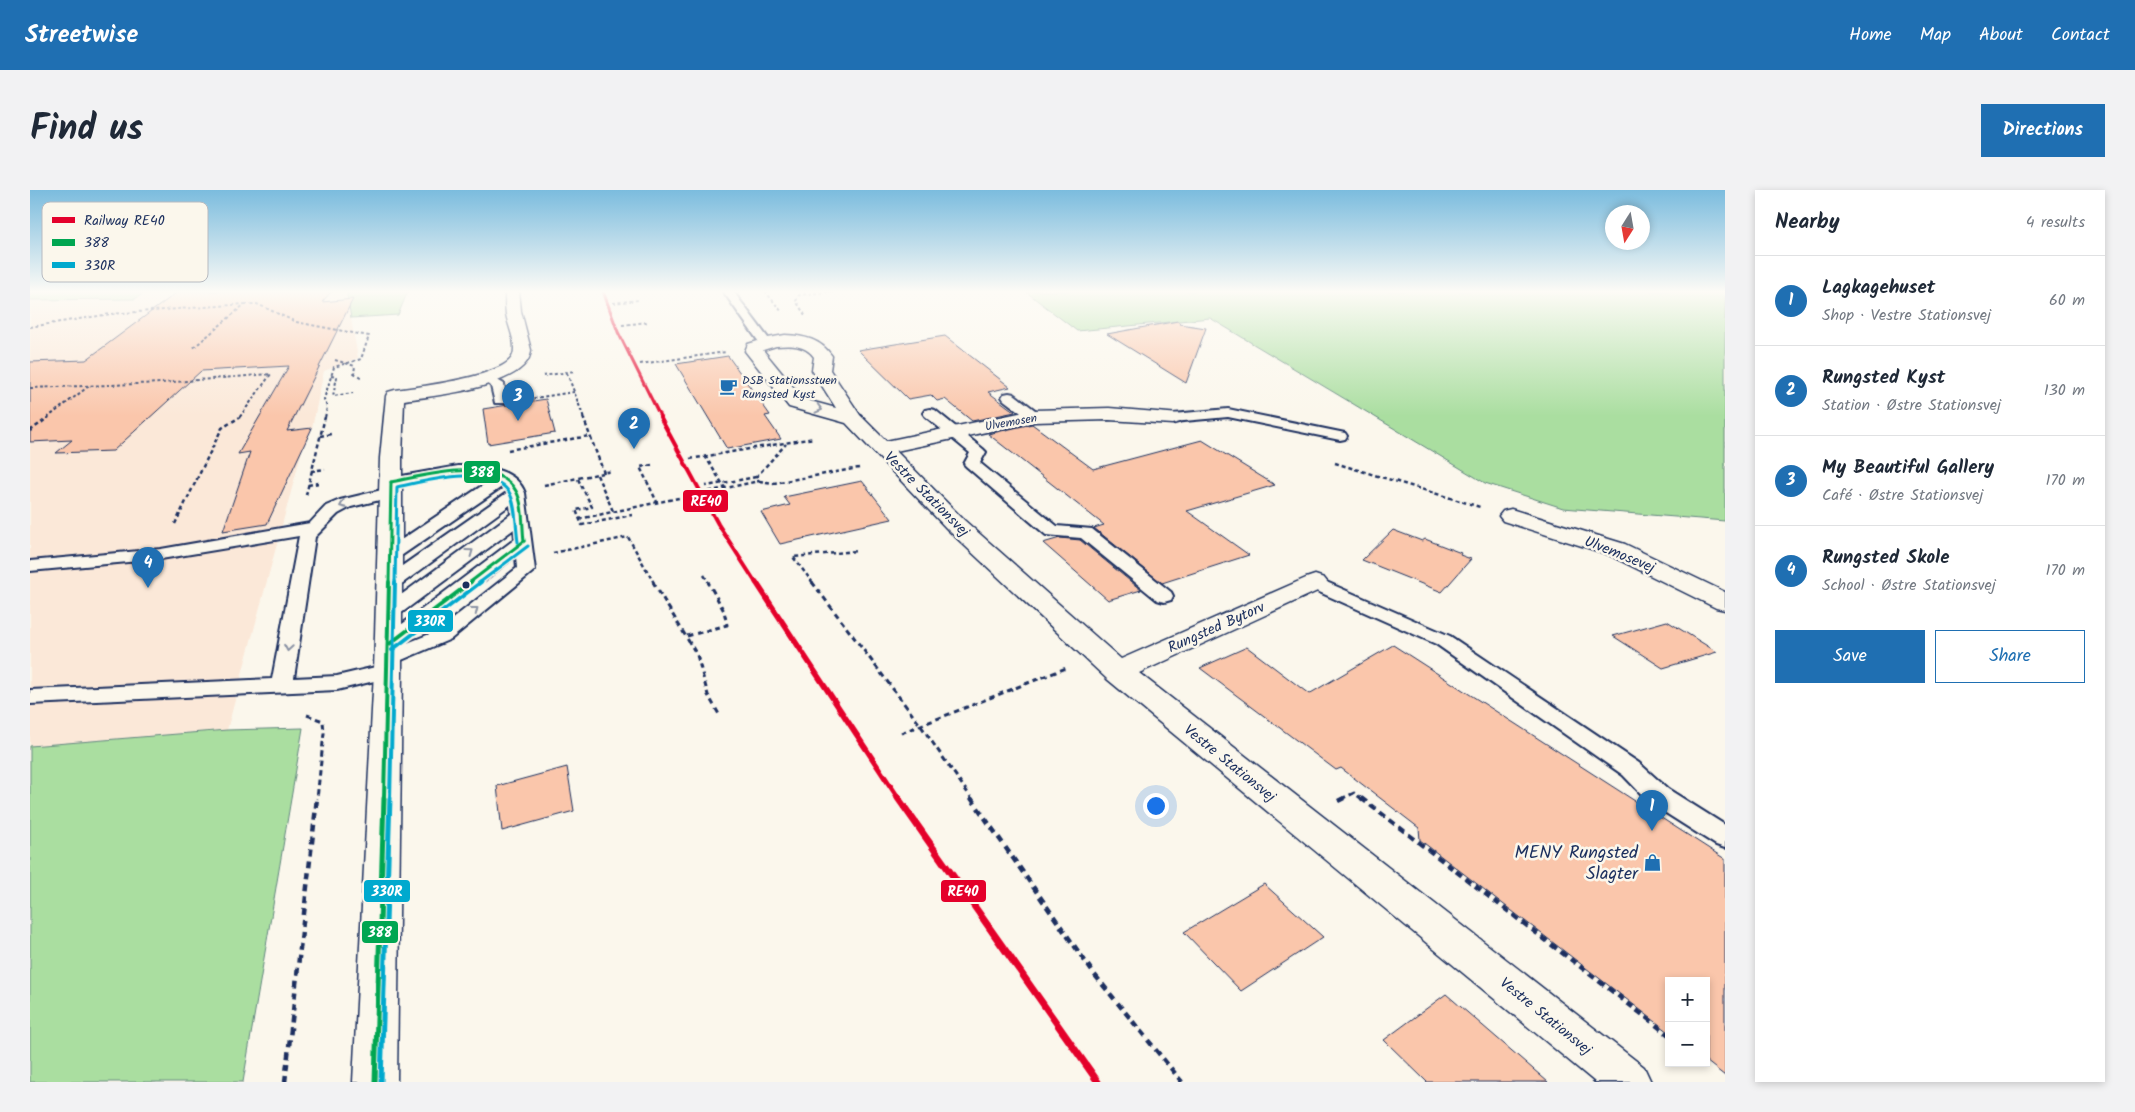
<!DOCTYPE html>
<html lang="en">
<head>
<meta charset="utf-8">
<style>
	:root { --surface:#fff; --page:#f2f2f3; --text:#1f2937; --muted:#747a83; --line:#e0e1e3; --accent:#1f6fb2 }
	body { margin:0; font-family:Kalam,sans-serif; background:var(--page); color:var(--text) }
	.controls { position:absolute; right:15px; bottom:15px; display:grid; overflow:hidden; border-radius:0px; box-shadow:0 2px 8px #0003 }
	.controls button { width:45px; height:45px; display:grid; place-items:center; padding:0; border:0; border-bottom:1px solid var(--line); background:var(--surface); color:var(--text); font:25px sans-serif }
	.compass { position:absolute; left:1575px; top:15px; width:45px; height:45px; border-radius:50%; background:var(--surface); box-shadow:0 2px 8px #0003; rotate:191deg }
	.you { position:absolute; left:1125px; top:615px; width:18px; height:18px; margin:-12px; border:4px solid #fff; border-radius:50%; background:#1a73e8; box-shadow:0 0 0 8px #1a73e833 }
	.badge { display:grid; place-items:center; width:32px; height:32px; border-radius:50%; background:var(--accent); color:#fff; font-size:16px; font-weight:700 }
	.pin { position:absolute; translate:-50% -41px; filter:drop-shadow(0 1px 2px #0008) }
	.pin::after { content:''; position:absolute; top:26px; width:18px; height:15px; background:inherit; clip-path:polygon(0 0,100% 0,50% 100%) }
	.list { margin:0; padding:0; list-style:none }
	h2 { display:flex; justify-content:space-between; align-items:center; height:65px; margin:0; padding:0 20px; font-size:21px }
	h2 small { font-size:16px; font-weight:400; color:var(--muted) }
	.list li { display:grid; grid-template-columns:32px 1fr auto; gap:15px; align-items:center; box-sizing:border-box; height:90px; padding:0 20px; border-top:1px solid var(--line) }
	.list b { display:block; font-size:19px; white-space:nowrap }
	.list p { margin:0; font-size:16px; white-space:nowrap; color:var(--muted) }
	.list em { font-size:16px; font-style:normal; color:var(--muted) }
	.actions { display:flex; gap:10px; padding:15px 20px }
	.actions a { flex:1; padding:11px 0; border:1px solid var(--accent); border-radius:0px; text-align:center; font-size:18px; color:var(--accent) }
	.actions .main { background:var(--accent); color:#fff }
	.map { position:relative; flex:none; width:1695px; height:892px; overflow:hidden; border-radius:0px }
	header { display:flex; align-items:center; gap:30px; box-sizing:border-box; height:70px; padding:0 25px; background:var(--accent); color:#fff }
	header strong { font-size:24px }
	nav { display:flex; gap:28px; margin-inline-start:auto; font-size:18px }
	.intro { display:flex; align-items:center; justify-content:space-between; box-sizing:border-box; height:120px; padding:0 30px }
	h1 { margin:0; font-size:35px }
	.button { padding:12px 22px; border-radius:0px; background:var(--accent); color:#fff; font-size:18px; font-weight:700 }
	main { display:flex; gap:30px; padding:0 30px }
	aside { flex:1; background:var(--surface); border-radius:0px; box-shadow:0 2px 8px #0003 }
	.map>svg:first-child { display:block }
	.built { fill:#fbe8d8 }
	.green { fill:#aadea0; stroke:#62867f }
	.building { fill:#fac6ab; stroke:#1b2f5e }
	.lines { fill:none; stroke-linecap:round; stroke-linejoin:round }
	.service-casing { stroke:#1b2f5e; stroke-width:4 }
	.minor-casing { stroke:#1b2f5e; stroke-width:3 }
	.path-far3 { stroke:#1b2f5e; stroke-width:2; stroke-dasharray:3 2.5; stroke-linecap:butt }
	.path-far2 { stroke:#1b2f5e; stroke-width:2.5; stroke-dasharray:4 3; stroke-linecap:butt }
	.path-far1 { stroke:#1b2f5e; stroke-width:3; stroke-dasharray:5.5 4; stroke-linecap:butt }
	.path { stroke:#1b2f5e; stroke-width:4.5; stroke-dasharray:7 5; stroke-linecap:butt }
	.service { fill:#fbf7ec; fill-rule:evenodd }
	.minor { fill:#fbf7ec; fill-rule:evenodd }
	.bus-1-far2-casing { stroke:#fbf7ec; stroke-width:6 }
	.bus-1-far1-casing { stroke:#fbf7ec; stroke-width:8 }
	.bus-1-casing { stroke:#fbf7ec; stroke-width:9 }
	.bus-2-far2-casing { stroke:#fbf7ec; stroke-width:6 }
	.bus-2-far1-casing { stroke:#fbf7ec; stroke-width:8 }
	.bus-2-casing { stroke:#fbf7ec; stroke-width:9 }
	.bus-1-far2 { stroke:#00a651; stroke-width:3 }
	.bus-1-far1 { stroke:#00a651; stroke-width:4 }
	.bus-1 { stroke:#00a651; stroke-width:5 }
	.bus-2-far2 { stroke:#00a9ce; stroke-width:3 }
	.bus-2-far1 { stroke:#00a9ce; stroke-width:4 }
	.bus-2 { stroke:#00a9ce; stroke-width:5 }
	.rail-1-far3-casing { stroke:#fbf7ec; stroke-width:5.5 }
	.rail-1-far2-casing { stroke:#fbf7ec; stroke-width:7 }
	.rail-1-far1-casing { stroke:#fbf7ec; stroke-width:9 }
	.rail-1-casing { stroke:#fbf7ec; stroke-width:11 }
	.rail-1-far3 { stroke:#e4002b; stroke-width:3 }
	.rail-1-far2 { stroke:#e4002b; stroke-width:4 }
	.rail-1-far1 { stroke:#e4002b; stroke-width:5.5 }
	.rail-1 { stroke:#e4002b; stroke-width:7 }
	.oneway { stroke:#8b93a5 }
	.bus-dot { fill:#1b2f5e; stroke:#fbf7ec; stroke-width:2 }
	.labels { text-anchor:middle; stroke-width:5; stroke-linejoin:round; paint-order:stroke }
	.far-poi-label { font-size:12px; fill:#1b2f5e; stroke:#fbf7ec; text-anchor:start }
	.far-street-label { font-size:12px; fill:#1b2f5e; stroke:#fbf7ec }
	.street-label { font-size:15px; fill:#1b2f5e; stroke:#fbf7ec }
	.near-poi-label { font-size:18px; fill:#1b2f5e; stroke:#fbf7ec; text-anchor:end }
	.key { fill:#fbf7ec; stroke:#b8bbc1; stroke-width:1 }
	.key-label { font-size:14px; fill:#1b2f5e }
	.line-badge { stroke:#fbf7ec; stroke-width:2 }
	.badge-label { font-size:14px; text-anchor:middle; font-weight:bold; fill:#fff }
</style>
</head>
<body>
<header>
<strong>Streetwise</strong>
<nav><a>Home</a><a>Map</a><a>About</a><a>Contact</a></nav>
</header>
<div class="intro"><h1>Find us</h1><a class="button">Directions</a></div>
<main>
<div class="map">
<svg width="1695" height="892" viewBox="0 0 1695 892">
	<rect width="100%" height="100%" fill="#fbf7ec"/>
	<filter id="ink" filterUnits="userSpaceOnUse"><feTurbulence type="fractalNoise" baseFrequency=".02" numOctaves="2"/><feDisplacementMap in="SourceGraphic" scale="10" xChannelSelector="R" yChannelSelector="G"/><feConvolveMatrix kernelMatrix="1 2 1 2 8 2 1 2 1" color-interpolation-filters="sRGB"/></filter>
	<g filter="url(#ink)">
		<polygon class="built" points="0,101 321,101 317,105 328,168 294,181 282,238 273,257 197,540 0,556"/>
		<g class="green">
			<polygon points="0,101 117,101 105,109 0,110"/>
			<polygon points="321,101 378,101 368,125 321,128 317,105"/>
			<polygon points="995,101 1695,101 1695,331 1533,318 1455,293 1180,128 1047,141"/>
			<polygon points="273,538 213,892 0,892 0,556 197,540"/>
		</g>
		<g class="building">
			<polygon points="149,101 302,101 292,112 323,109 257,241 282,238 237,334 193,341 220,262 208,264 259,176 171,181 83,261 26,263 42,250 0,252 0,172 56,170"/>
			<polygon points="1148,131 1150,134 1176,138 1156,193 1077,144"/>
			<polygon points="915,146 980,197 958,202 985,222 942,231 915,209 907,211 901,205 878,209 828,160"/>
			<polygon points="698,166 740,225 735,226 751,249 697,259 646,174"/>
			<polygon points="516,209 525,243 458,254 453,219"/>
			<polygon points="1002,234 1063,279 1172,250 1245,295 1157,321 1219,365 1132,393 1064,338 1074,335 958,244"/>
			<polygon points="832,291 862,329 750,354 731,322 760,315 754,307"/>
			<polygon points="1363,340 1392,351 1395,349 1431,363 1430,365 1441,369 1412,402 1332,370"/>
			<polygon points="1030,348 1050,350 1111,400 1078,410 1013,353"/>
			<polygon points="1637,431 1687,462 1633,478 1583,446"/>
			<polygon points="1363,455 1695,669 1695,886 1676,871 1676,791 1639,791 1639,842 1390,650 1389,638 1311,578 1306,580 1170,478 1217,457 1279,504"/>
			<polygon points="537,577 544,621 472,641 467,596"/>
			<polygon points="1234,694 1293,747 1211,801 1154,742"/>
			<polygon points="1416,804 1518,892 1397,892 1354,850"/>
		</g>
		<g class="lines">
			<defs>
				<g id="service">
					<polygon points="693,101 703,101 741,152 739,155 731,155"/>
					<polygon points="459,185 474,194 477,210 475,213 465,213 461,196 452,189"/>
					<polygon points="979,203 984,204 1009,223 1011,226 1009,229 999,229 974,210 972,207 974,204"/>
					<polygon points="900,219 905,220 953,259 956,262 950,273 1027,336 1062,339 1141,402 1143,406 1141,410 1134,412 1127,410 1051,348 1016,345 937,277 934,274 940,263 895,226 893,223 895,220"/>
					<polygon points="1198,219 1310,242 1315,243 1317,246 1315,249 1310,250 1198,227 1143,232 1138,231 1136,228 1138,225 1143,224"/>
					<path d="M428 276C452 276 485 277 495 303L505 380 421 449 360 475 365 476 368 481 365 486 307 500 0 514V500L242 489 269 346 131 369 0 381V371L131 359 280 333 296 316 310 310 360 298 366 300 368 303 366 306 321 317 308 324 285 347 264 488 307 486 354 475 350 474 347 469 350 464 357 461 351 460 348 455 351 450 485 349 484 339 366 427 359 429 352 427 349 423 352 419 481 324 480 315 366 398 359 400 352 398 350 394 352 390 478 302 473 296 365 370 359 371 353 370 350 366 353 362 462 289C436 277 388 291 361 297L355 295 353 292 355 289ZM486 366 487 378 407 441 370 456Z"/>
					<polygon points="1285,387 1420,446 1609,573 1638,599 1695,635 1695,658 1686,655 1620,613 1593,585 1406,454 1278,397 1276,393 1278,389"/>
				</g>
				<g id="minor">
					<path d="M475 101H489L491 121 501 160C499 197 403 206 374 210L372 268V481L367 892H323L344 481 350 268 356 206 358 202 365 200C387 197 476 187 483 165 487 153 478 136 476 124 475 116 475 108 475 101Z"/>
					<path d="M755 145C775 146 790 149 802 166L800 180 830 225 856 251 1004 220 1079 218 1150 224 1153 228 1150 232 1143 234 1079 230 1004 232 866 261 934 330 1091 469 1276 388 1285 385 1294 388 1298 393 1294 398 1109 483 1614 877 1621 892H1565L1077 489 918 340 816 233 759 217 715 161 718 154 738 148ZM746 156C760 155 775 154 784 167L782 180 806 218 773 209 733 160Z"/>
					<polygon points="1481,319 1595,354 1695,402 1695,420 1686,418 1577,364 1473,331 1469,326 1473,321"/>
				</g>
			</defs>
			<use href="#service" class="service-casing"/>
			<use href="#minor" class="minor-casing"/>
			<g class="path-far3">
				<polyline points="735,101 752,122"/>
				<polyline points="583,113 608,110"/>
				<polyline points="215,114 227,114 266,132 339,146 331,169 304,177 294,209 297,217 295,228"/>
				<polyline points="775,125 766,111 769,105 805,101"/>
				<polyline points="592,135 618,132"/>
				<polyline points="0,137 80,124 215,114 162,159"/>
				<polyline points="305,170 325,176 324,183 332,188"/>
				<polyline points="610,174 696,162"/>
				<polyline points="537,183 554,228"/>
				<polyline points="301,186 307,187 303,206 323,203"/>
				<polyline points="513,186 544,181"/>
				<polyline points="0,198 132,193 241,184 209,228"/>
				<polyline points="498,209 544,202"/>
				<polyline points="17,228 59,196"/>
			</g>
			<g class="path-far2">
				<polyline points="553,227 574,283"/>
				<polyline points="0,241 19,227"/>
				<polyline points="290,246 301,244"/>
				<polyline points="478,260 559,246"/>
				<polyline points="675,266 695,298"/>
				<polyline points="660,269 784,248"/>
				<polyline points="1305,273 1450,317"/>
				<polyline points="622,275 610,277 627,312"/>
				<polyline points="281,281 295,279"/>
				<polyline points="567,285 583,321"/>
				<polyline points="726,287 756,254"/>
				<polyline points="548,289 562,317 546,320 552,335 602,325"/>
				<polyline points="729,291 744,293 829,278"/>
				<polyline points="278,295 289,293"/>
				<polyline points="514,295 582,281"/>
				<polyline points="276,305 295,227"/>
				<polyline points="549,329 729,291 726,287 676,296"/>
				<polyline points="145,334 192,238 210,227"/>
				<polyline points="523,363 598,347 624,393"/>
				<polyline points="674,385 679,393"/>
				<polyline points="783,393 763,367 827,361"/>
			</g>
			<g class="path-far1">
				<polyline points="623,392 667,465 678,505 690,526"/>
				<polyline points="782,392 891,536 942,609"/>
				<polyline points="657,446 697,435 694,421 678,392"/>
				<polyline points="277,525 293,531 294,543 287,609"/>
				<polyline points="871,543 1036,478"/>
				<polyline points="1311,609 1324,603 1332,609"/>
			</g>
			<g class="path">
				<polyline points="941,608 1064,784 1152,892"/>
				<polyline points="1331,608 1639,845"/>
				<polyline points="1308,611 1314,608"/>
				<polyline points="255,892 287,608"/>
			</g>
			<use href="#service" class="service"/>
			<use href="#minor" class="minor"/>
			<defs>
				<g id="bus-1-far2">
					<path d="M361 292C393 286 466 265 486 301 494 315 492 336 494 351"/>
					<polyline points="359,393 361,292"/>
					<polyline points="439,393 494,351"/>
				</g>
				<g id="bus-1-far1">
					<polyline points="358,455 441,392"/>
					<polyline points="354,609 359,392"/>
				</g>
				<polyline id="bus-1" points="345,892 354,608"/>
				<g id="bus-2-far2">
					<path d="M365 393 367 297C396 291 459 273 479 302 486 312 486 339 488 352"/>
					<polyline points="449,393 498,356"/>
				</g>
				<g id="bus-2-far1">
					<polyline points="362,460 451,392"/>
					<polyline points="360,609 365,392"/>
				</g>
				<polyline id="bus-2" points="351,892 360,608"/>
			</defs>
			<use href="#bus-1-far2" class="bus-1-far2-casing"/>
			<use href="#bus-1-far1" class="bus-1-far1-casing"/>
			<use href="#bus-1" class="bus-1-casing"/>
			<use href="#bus-2-far2" class="bus-2-far2-casing"/>
			<use href="#bus-2-far1" class="bus-2-far1-casing"/>
			<use href="#bus-2" class="bus-2-casing"/>
			<use href="#bus-1-far2" class="bus-1-far2"/>
			<use href="#bus-1-far1" class="bus-1-far1"/>
			<use href="#bus-1" class="bus-1"/>
			<use href="#bus-2-far2" class="bus-2-far2"/>
			<use href="#bus-2-far1" class="bus-2-far1"/>
			<use href="#bus-2" class="bus-2"/>
			<defs>
				<polyline id="rail-1-far3" points="573,101 588,142 631,228"/>
				<polyline id="rail-1-far2" points="630,227 688,334 726,393"/>
				<polyline id="rail-1-far1" points="726,392 869,609"/>
				<polyline id="rail-1" points="868,608 1068,892"/>
			</defs>
			<use href="#rail-1-far3" class="rail-1-far3-casing"/>
			<use href="#rail-1-far2" class="rail-1-far2-casing"/>
			<use href="#rail-1-far1" class="rail-1-far1-casing"/>
			<use href="#rail-1" class="rail-1-casing"/>
			<use href="#rail-1-far3" class="rail-1-far3"/>
			<use href="#rail-1-far2" class="rail-1-far2"/>
			<use href="#rail-1-far1" class="rail-1-far1"/>
			<use href="#rail-1" class="rail-1"/>
		</g>
		<defs><path id="oneway-chevron" d="M-2-3.5L2.5 0L-2 3.5" fill="none" stroke-width="1.6" stroke-linecap="round" stroke-linejoin="round" transform="scale(1.25)"/></defs>
		<g class="oneway">
			<use href="#oneway-chevron" transform="translate(789 219) rotate(15)"/>
			<use href="#oneway-chevron" transform="translate(313 315) rotate(157)"/>
			<use href="#oneway-chevron" transform="translate(440 362) rotate(-36)"/>
			<use href="#oneway-chevron" transform="translate(445 420) rotate(-38)"/>
			<use href="#oneway-chevron" transform="translate(258 458) rotate(99)"/>
		</g>
	</g>
	<linearGradient id="sky" x2="0" y2="1"><stop stop-color="#7bbcde"/><stop offset="0.45" stop-color="#fdfbf6"/><stop offset="1" stop-color="#fdfbf6" stop-opacity="0"/></linearGradient>
	<rect width="1695" height="226" fill="url(#sky)"/>
	<defs>
		<symbol id="cafe-bare" viewBox="-9 -9 18 18"><path d="M-5.5-4.5H6V0H3Q3 3.5 0 3.5H-2.5Q-5.5 3.5-5.5 0ZM3-3.2v2h1.7v-2ZM-6 4.5H4V6H-6Z" fill="#1f6fb2" stroke="#fbf7ec" stroke-width="2.5" paint-order="stroke"/></symbol>
		<symbol id="shop-bare" viewBox="-9 -9 18 18"><path d="M-5-2.5h2.3a2.7 3.5 0 0 1 5.4 0H5L5.5 6h-11ZM-1.5-2.5h3a1.5 2.3 0 0 0-3 0Z" fill="#1f6fb2" stroke="#fbf7ec" stroke-width="2.5" paint-order="stroke"/></symbol>
	</defs>
	<g fill-rule="evenodd">
		<use href="#cafe-bare" x="686" y="184" width="25" height="25"/>
		<use href="#shop-bare" x="1610" y="660" width="25" height="25"/>
	</g>
	<circle class="bus-dot" cx="436" cy="395" r="4.5"/>
	<g class="labels">
		<g class="far-poi-label">
			<text x="712" y="194">DSB Stationsstuen<tspan x="712" dy="14">Rungsted Kyst</tspan></text>
		</g>
		<g class="far-street-label">
			<text transform="translate(981 232) rotate(-10)" y="4">Ulvemosen</text>
		</g>
		<g class="street-label">
			<text transform="translate(897 304) rotate(45)" y="5">Vestre Stationsvej</text>
			<text transform="translate(1590 364) rotate(22)" y="5">Ulvemosevej</text>
			<text transform="translate(1186 437) rotate(-24)" y="5">Rungsted Bytorv</text>
			<text transform="translate(1200 573) rotate(39)" y="5">Vestre Stationsvej</text>
			<text transform="translate(1516 826) rotate(39)" y="5">Vestre Stationsvej</text>
		</g>
		<g class="near-poi-label">
			<text x="1608" y="668">MENY Rungsted<tspan x="1608" dy="21">Slagter</tspan></text>
		</g>
	</g>
	<rect x="12" y="12" width="166" height="80" rx="8" class="key"/>
	<rect x="22" y="27" width="23" height="6" fill="#e4002b"/>
	<rect x="22" y="49" width="23" height="7" fill="#00a651"/>
	<rect x="22" y="72" width="23" height="6" fill="#00a9ce"/>
	<g class="key-label">
		<text x="54" y="35">Railway RE40</text>
		<text x="54" y="57">388</text>
		<text x="54" y="80">330R</text>
	</g>
	<g class="line-badge">
		<rect x="433" y="270" width="38" height="24" rx="5" fill="#00a651"/>
		<rect x="652" y="299" width="47" height="24" rx="5" fill="#e4002b"/>
		<rect x="377" y="419" width="47" height="24" rx="5" fill="#00a9ce"/>
		<rect x="910" y="689" width="47" height="24" rx="5" fill="#e4002b"/>
		<rect x="333" y="689" width="48" height="24" rx="5" fill="#00a9ce"/>
		<rect x="331" y="730" width="38" height="24" rx="5" fill="#00a651"/>
	</g>
	<g class="badge-label">
		<text x="452" y="287">388</text>
		<text x="676" y="316">RE40</text>
		<text x="400" y="436">330R</text>
		<text x="933" y="706">RE40</text>
		<text x="357" y="706">330R</text>
		<text x="350" y="747">388</text>
	</g>
</svg>
<div class="controls">
<button>+</button>
<button>−</button>
</div>
<svg class="compass" viewBox="-18 -18 36 36"><path d="M0-13l5 13h-10z" fill="#e53935"/><path d="M0 13l5-13h-10z" fill="#747a83"/></svg>
<div class="you"></div>
<div class="pin badge" style="left:1622px;top:641px">1</div>
<div class="pin badge" style="left:604px;top:259px">2</div>
<div class="pin badge" style="left:488px;top:231px">3</div>
<div class="pin badge" style="left:118px;top:398px">4</div>
</div>
<aside>
<h2>Nearby<small>4 results</small></h2>
<ul class="list">
<li><span class="badge">1</span><div><b>Lagkagehuset</b><p>Shop · Vestre Stationsvej</p></div><em>60 m</em></li>
<li><span class="badge">2</span><div><b>Rungsted Kyst</b><p>Station · Østre Stationsvej</p></div><em>130 m</em></li>
<li><span class="badge">3</span><div><b>My Beautiful Gallery</b><p>Café · Østre Stationsvej</p></div><em>170 m</em></li>
<li><span class="badge">4</span><div><b>Rungsted Skole</b><p>School · Østre Stationsvej</p></div><em>170 m</em></li>
</ul>
<div class="actions"><a class="main">Save</a><a>Share</a></div>
</aside>
</main>
</body>
</html>
